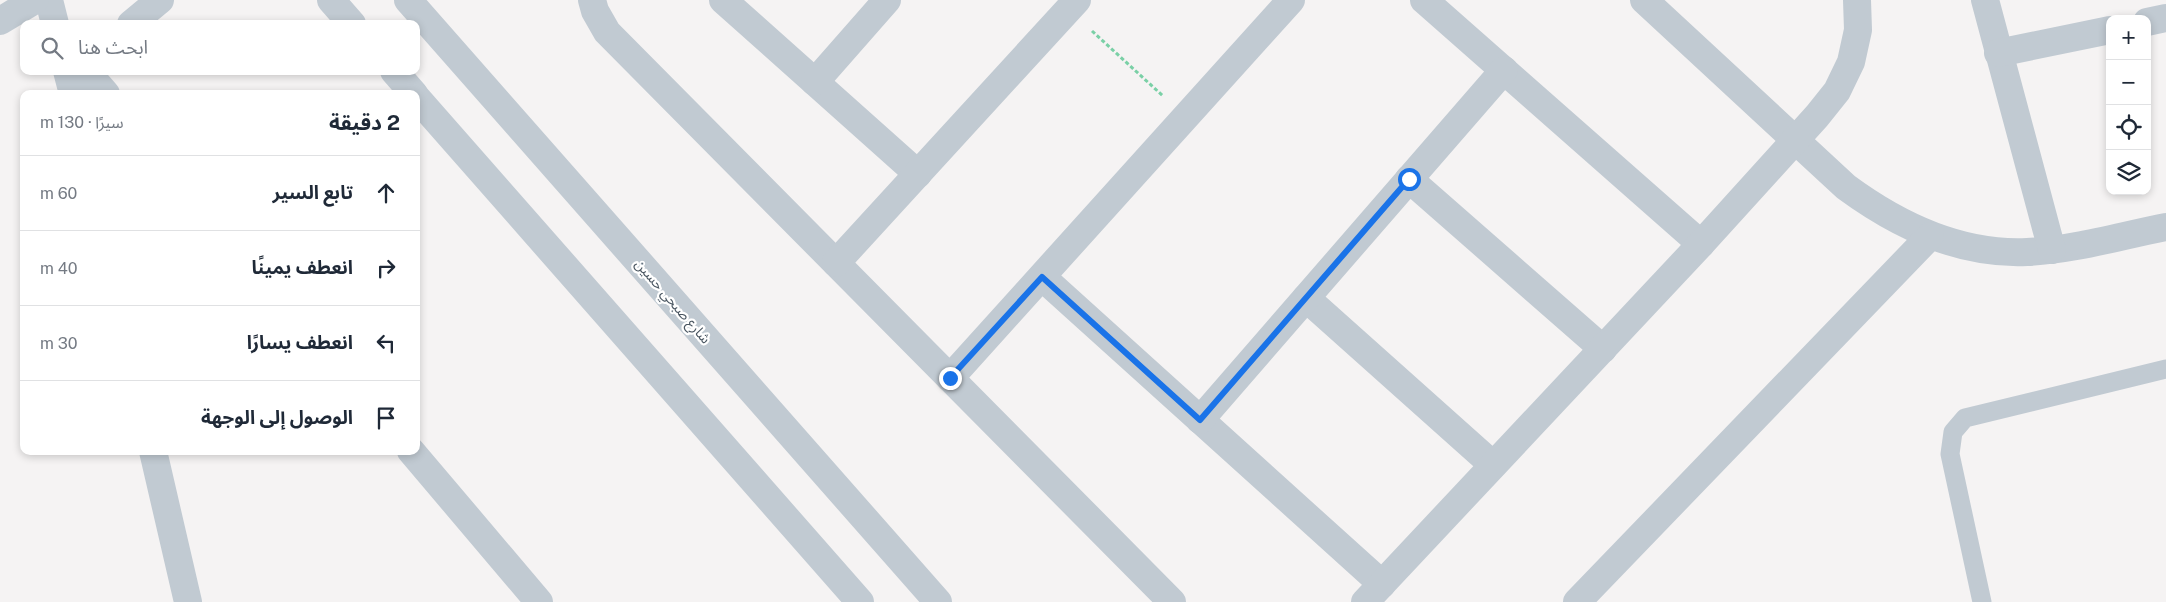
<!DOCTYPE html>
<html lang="ar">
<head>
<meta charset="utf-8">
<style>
	:root { --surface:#fff; --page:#f6f6f7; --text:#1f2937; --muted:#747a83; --line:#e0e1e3 }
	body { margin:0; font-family:"Public Sans","Noto Sans Arabic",sans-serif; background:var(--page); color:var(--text); direction:rtl }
	.controls { position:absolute; right:15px; top:15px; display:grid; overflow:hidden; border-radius:10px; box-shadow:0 2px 8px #0003 }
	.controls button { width:45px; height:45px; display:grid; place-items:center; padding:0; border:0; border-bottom:1px solid var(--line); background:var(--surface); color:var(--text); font:25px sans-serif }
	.stop { position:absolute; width:15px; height:15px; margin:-11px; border:4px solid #1a73e8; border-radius:50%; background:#fff }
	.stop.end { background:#1a73e8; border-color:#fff; box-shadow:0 1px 5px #0008 }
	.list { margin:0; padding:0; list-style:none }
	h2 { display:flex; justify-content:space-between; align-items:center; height:65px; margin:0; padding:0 20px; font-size:21px }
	h2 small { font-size:16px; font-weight:400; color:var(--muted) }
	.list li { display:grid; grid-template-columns:32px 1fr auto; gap:15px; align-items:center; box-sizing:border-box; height:75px; padding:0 20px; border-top:1px solid var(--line) }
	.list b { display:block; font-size:19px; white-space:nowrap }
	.list em { font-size:16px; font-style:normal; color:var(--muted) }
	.icon { flex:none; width:28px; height:28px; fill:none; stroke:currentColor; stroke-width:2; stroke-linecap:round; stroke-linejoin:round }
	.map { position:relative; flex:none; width:2166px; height:602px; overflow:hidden; direction:ltr }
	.search { position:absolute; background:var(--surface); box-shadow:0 2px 8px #0003; left:20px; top:20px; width:400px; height:55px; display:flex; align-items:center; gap:12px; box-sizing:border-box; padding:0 18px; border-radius:10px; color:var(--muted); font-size:19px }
	.panel { position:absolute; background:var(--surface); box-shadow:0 2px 8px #0003; left:20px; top:90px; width:400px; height:365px; border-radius:10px; direction:rtl }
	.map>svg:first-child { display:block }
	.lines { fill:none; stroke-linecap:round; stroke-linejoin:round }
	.path { stroke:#7ad0a6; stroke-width:3; stroke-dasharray:4 2.5; stroke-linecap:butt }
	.service { stroke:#c1cad2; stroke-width:19 }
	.minor { stroke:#c1cad2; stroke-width:28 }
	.tertiary { stroke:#c1cad2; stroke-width:28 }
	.route { stroke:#1a73e8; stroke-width:6 }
	.labels { text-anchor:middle; stroke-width:4.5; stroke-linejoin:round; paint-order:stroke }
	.street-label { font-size:14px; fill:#4a5661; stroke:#fff }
</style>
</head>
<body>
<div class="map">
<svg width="2166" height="602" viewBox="0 0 2166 602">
	<rect width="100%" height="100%" fill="#f5f3f3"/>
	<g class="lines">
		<polyline class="path" points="1092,31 1163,96"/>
		<polyline class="service" points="1982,602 1950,454 1953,432 1965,418 2166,369"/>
		<g class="minor">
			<polyline points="49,0 55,24"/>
			<polyline points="592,0 595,11 607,32 1172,602"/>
			<polyline points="723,0 918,174"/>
			<polyline points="1424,0 1701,244"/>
			<path d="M1644 0 1846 187C1899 226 1960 255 2027 252 2073 250 2120 236 2166 227"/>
			<polyline points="1985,0 2052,250"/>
			<polyline points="0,21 35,0"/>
			<polyline points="2147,22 2166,18"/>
			<polyline points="131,24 160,0"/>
			<polyline points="1998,53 2110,30"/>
			<polyline points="67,71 73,94"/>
			<polyline points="86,71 106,94"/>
			<polyline points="815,82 887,0"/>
			<polyline points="1409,179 1603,349"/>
			<polyline points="836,263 1077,0"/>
			<polyline points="1042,277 1382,584"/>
			<polyline points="1306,298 1493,465"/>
			<polyline points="950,378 1291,0"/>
			<polyline points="1200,420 1504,70"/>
			<polyline points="153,451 188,602"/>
			<polyline points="411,451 539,602"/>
			<polyline points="1365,602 1701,244 1817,116 1837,91 1851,62 1858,30 1857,0"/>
			<polyline points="1577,602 1930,236"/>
		</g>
		<g class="tertiary">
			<polyline points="331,0 352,24"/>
			<polyline points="408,0 938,602"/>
			<polyline points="394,71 414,94"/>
			<polyline points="416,97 860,602"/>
		</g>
	</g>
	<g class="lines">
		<polyline class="route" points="950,378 1042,277 1200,420 1409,179"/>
	</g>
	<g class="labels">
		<g class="street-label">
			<text transform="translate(673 301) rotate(49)" y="5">شارع صبحي حسين</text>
		</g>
	</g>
</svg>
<div class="controls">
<button>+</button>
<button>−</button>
<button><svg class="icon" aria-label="locate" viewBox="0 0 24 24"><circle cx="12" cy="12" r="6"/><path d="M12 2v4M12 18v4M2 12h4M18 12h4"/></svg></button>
<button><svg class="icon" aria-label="layers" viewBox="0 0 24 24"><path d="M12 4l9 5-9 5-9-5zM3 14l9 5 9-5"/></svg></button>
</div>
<div class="stop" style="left:1409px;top:179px"></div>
<div class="stop end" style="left:950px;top:378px"></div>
<div class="search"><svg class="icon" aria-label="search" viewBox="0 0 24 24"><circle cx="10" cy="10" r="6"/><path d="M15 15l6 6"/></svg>ابحث هنا</div>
<section class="panel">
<h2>2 دقيقة<small>سيرًا · 130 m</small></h2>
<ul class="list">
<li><svg class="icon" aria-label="ahead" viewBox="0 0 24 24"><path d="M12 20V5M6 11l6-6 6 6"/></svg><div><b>تابع السير</b></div><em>60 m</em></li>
<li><svg class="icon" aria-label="right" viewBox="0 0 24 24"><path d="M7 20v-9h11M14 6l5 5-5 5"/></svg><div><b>انعطف يمينًا</b></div><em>40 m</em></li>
<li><svg class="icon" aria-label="left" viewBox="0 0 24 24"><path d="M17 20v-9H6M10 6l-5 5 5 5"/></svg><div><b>انعطف يسارًا</b></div><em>30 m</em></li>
<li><svg class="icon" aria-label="arrive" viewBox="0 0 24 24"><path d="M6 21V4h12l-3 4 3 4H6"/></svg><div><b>الوصول إلى الوجهة</b></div></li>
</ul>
</section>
</div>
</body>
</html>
